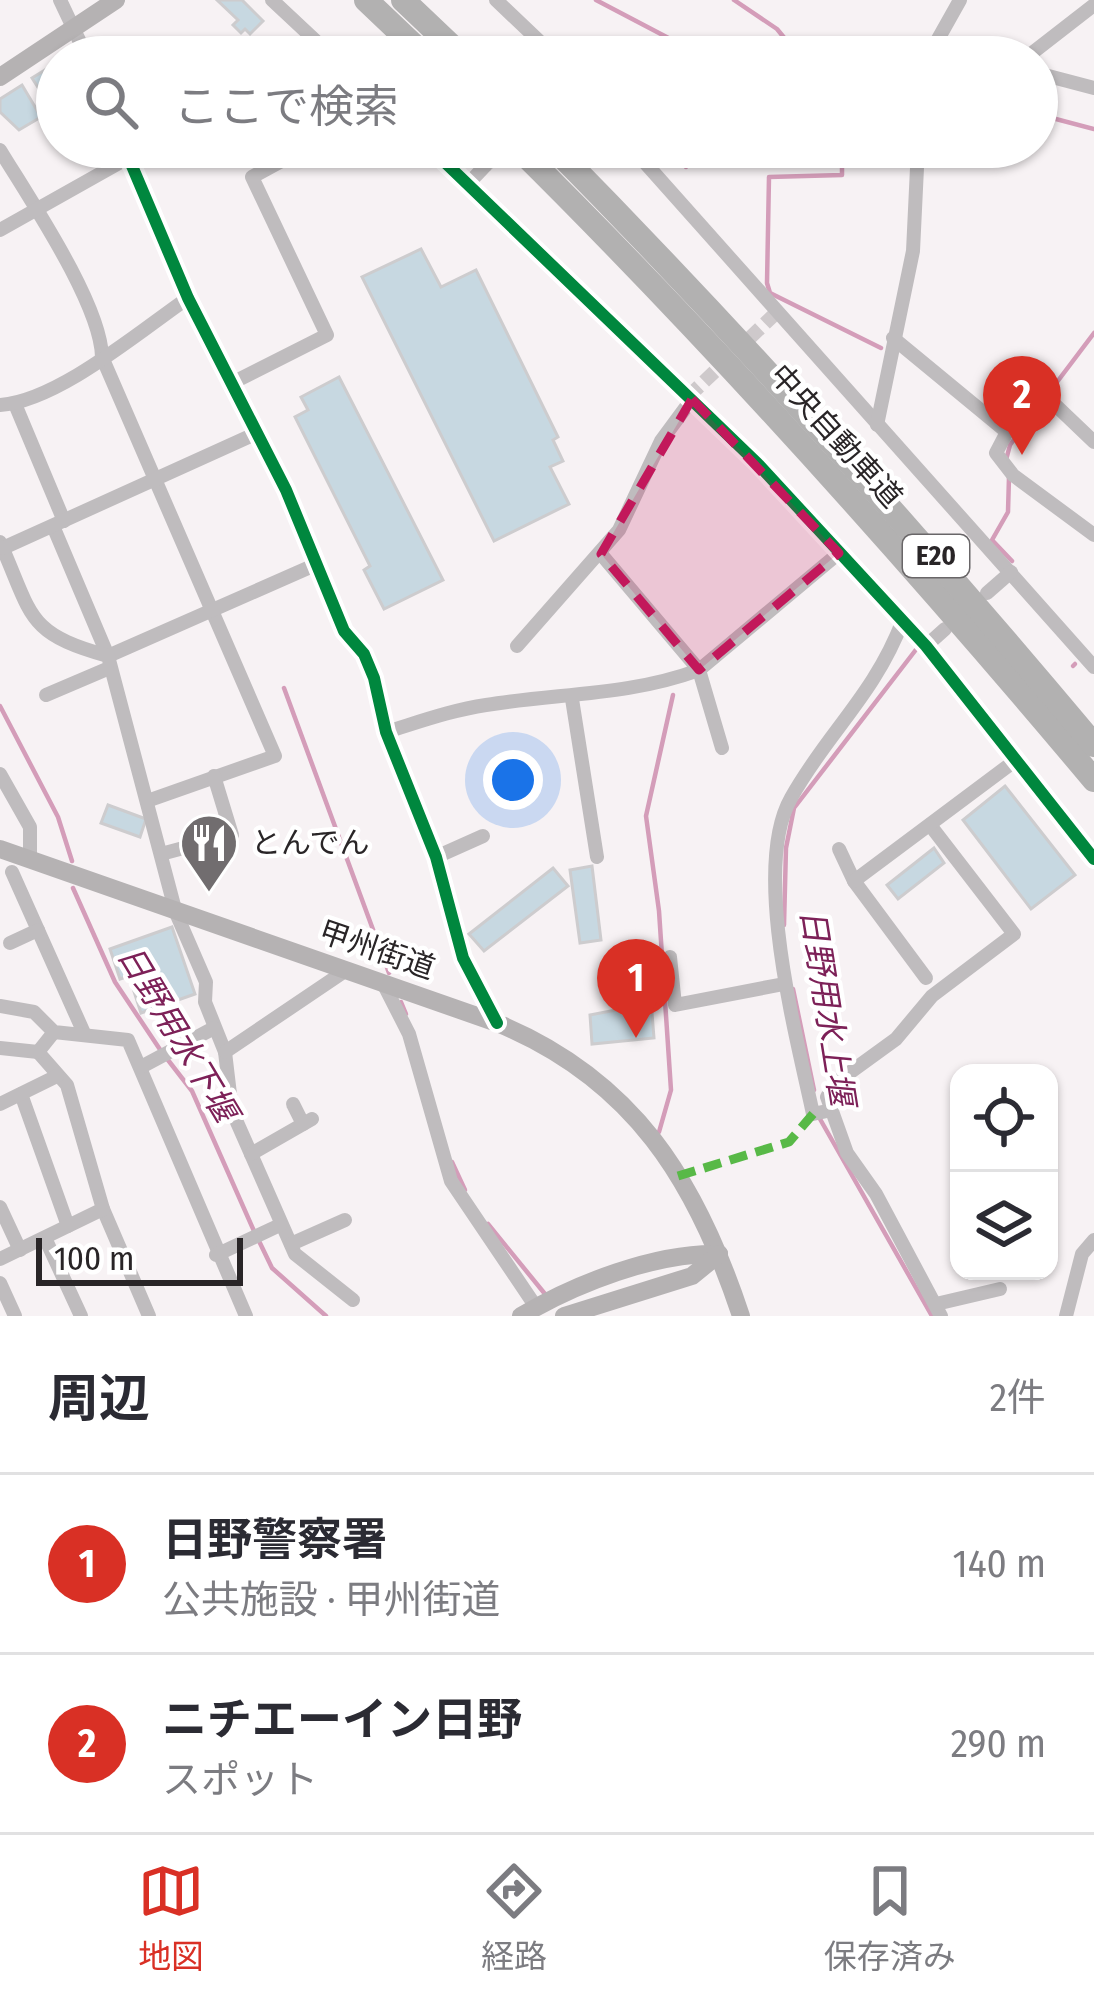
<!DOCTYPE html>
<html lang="ja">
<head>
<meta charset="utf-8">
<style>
	:root { --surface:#fff; --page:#f7f7f7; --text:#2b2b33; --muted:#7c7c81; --line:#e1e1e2; --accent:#d93025 }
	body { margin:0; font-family:"Fira Sans Condensed","Noto Sans JP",sans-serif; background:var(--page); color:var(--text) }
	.controls { position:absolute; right:36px; bottom:36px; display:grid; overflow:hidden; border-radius:24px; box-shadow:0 3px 9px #0004 }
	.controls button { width:108px; height:108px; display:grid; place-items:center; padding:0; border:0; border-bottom:3px solid var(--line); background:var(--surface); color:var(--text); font:60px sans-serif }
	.scale { position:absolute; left:36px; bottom:30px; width:207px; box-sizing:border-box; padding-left:12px; border:6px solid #292527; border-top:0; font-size:33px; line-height:42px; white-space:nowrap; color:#292527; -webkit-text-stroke:9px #fff; paint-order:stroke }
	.you { position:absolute; left:513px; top:780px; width:42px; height:42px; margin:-30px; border:9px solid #fff; border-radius:50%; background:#1a73e8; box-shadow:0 0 0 18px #1a73e833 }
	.badge { display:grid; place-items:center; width:78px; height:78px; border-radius:50%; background:var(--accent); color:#fff; font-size:39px; font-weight:700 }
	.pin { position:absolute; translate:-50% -99px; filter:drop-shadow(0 3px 6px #0008) }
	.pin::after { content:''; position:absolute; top:63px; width:42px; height:36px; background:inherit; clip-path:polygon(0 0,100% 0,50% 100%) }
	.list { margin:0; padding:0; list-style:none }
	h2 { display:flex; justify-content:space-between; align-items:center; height:156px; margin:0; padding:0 48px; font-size:51px }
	h2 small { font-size:39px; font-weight:400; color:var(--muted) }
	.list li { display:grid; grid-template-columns:78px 1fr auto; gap:36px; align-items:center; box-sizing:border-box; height:180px; padding:0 48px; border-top:3px solid var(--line) }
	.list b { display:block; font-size:45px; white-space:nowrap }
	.list p { margin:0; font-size:39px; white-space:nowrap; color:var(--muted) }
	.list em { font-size:39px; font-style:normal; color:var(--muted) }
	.icon { flex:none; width:66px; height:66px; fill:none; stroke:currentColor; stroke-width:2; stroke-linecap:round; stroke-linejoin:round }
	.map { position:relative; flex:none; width:1094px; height:1316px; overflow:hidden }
	.search { position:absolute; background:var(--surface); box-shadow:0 3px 9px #0004; left:36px; right:36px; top:36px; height:132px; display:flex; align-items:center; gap:30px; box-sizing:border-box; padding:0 42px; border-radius:66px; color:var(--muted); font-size:45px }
	.sheet { height:516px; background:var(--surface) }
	nav { display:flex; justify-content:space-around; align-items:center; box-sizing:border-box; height:168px; border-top:3px solid var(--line); background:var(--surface); font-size:33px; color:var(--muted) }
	nav a { display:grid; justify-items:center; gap:6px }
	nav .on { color:var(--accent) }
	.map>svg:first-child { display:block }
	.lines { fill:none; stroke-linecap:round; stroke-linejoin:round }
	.stream { stroke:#d49db9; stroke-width:4.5 }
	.building { fill:#c7d8e1; stroke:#cdccce; stroke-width:3 }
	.street-tunnel { stroke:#cec9cb; stroke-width:14; stroke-dasharray:14 7; stroke-linecap:butt }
	.street { stroke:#bfbcbe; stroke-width:14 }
	.secondary { stroke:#b5b2b3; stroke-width:18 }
	.highway { stroke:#b2b1b1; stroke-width:24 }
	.quiet { stroke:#58b947; stroke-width:9; stroke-dasharray:18 9; stroke-linecap:butt }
	.cycleway-casing { stroke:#fff; stroke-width:20 }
	.cycleway { stroke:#00873e; stroke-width:12 }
	.marked { fill:#c2185b; fill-opacity:0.2; stroke:#c2185b; stroke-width:9; stroke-dasharray:24 15; stroke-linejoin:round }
	.labels { text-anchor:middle; stroke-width:9; stroke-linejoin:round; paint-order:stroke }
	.shield { fill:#fff; stroke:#696668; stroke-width:3 }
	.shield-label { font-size:27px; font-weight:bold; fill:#292527 }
	.street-label { font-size:30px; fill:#292527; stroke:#fff }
	.poi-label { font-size:30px; fill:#292527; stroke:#fff; text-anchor:start }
	.water-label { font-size:33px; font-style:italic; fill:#7d2158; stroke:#fff }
</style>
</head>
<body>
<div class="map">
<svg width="1094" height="1316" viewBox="0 0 1094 1316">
	<rect width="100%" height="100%" fill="#f7f2f4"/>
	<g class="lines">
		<g class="stream">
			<polyline points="596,0 678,43 693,57"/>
			<polyline points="734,0 777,29 800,57"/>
			<polyline points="1037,114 1094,129"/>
			<polyline points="842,147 842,175 769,177 767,283 770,293 881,348"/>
			<polyline points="686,167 689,147"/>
			<polyline points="1051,390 1094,333"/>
			<polyline points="1006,460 1010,445 1042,401"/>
			<polyline points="1009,477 1008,512 992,540 1012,561"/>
			<polyline points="1073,666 1075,664"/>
			<polyline points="284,688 389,973"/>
			<polyline points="0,706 58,817 72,861"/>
			<polyline points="73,888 115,982 161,1051"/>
			<polyline points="784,925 786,848 794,808 918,647"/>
			<polyline points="793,989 814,1090"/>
			<polyline points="401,1002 406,1014"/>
			<polyline points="168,1060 192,1091 254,1231"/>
			<polyline points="820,1119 932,1316"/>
			<polyline points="659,1132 671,1090 659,911 646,816 673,695"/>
			<polyline points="452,1162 465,1190"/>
			<polyline points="488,1224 545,1294"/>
			<polyline points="259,1241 272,1268 326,1316"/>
		</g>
	</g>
	<g class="building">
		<polygon points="217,0 242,0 263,21 250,34 245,29 241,33 233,25 238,20"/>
		<polygon points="53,65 57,71 53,111 32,78"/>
		<polygon points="22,85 41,117 19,130 0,112 0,99"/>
		<polygon points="421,249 441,287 476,270 558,437 553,440 563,461 550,467 569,504 494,541 362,277"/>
		<polygon points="339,377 443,580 384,609 364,570 370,566 295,417 308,410 301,397"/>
		<polygon points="1005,786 1075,875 1031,909 963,820"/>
		<polygon points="108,805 146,819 140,837 101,823"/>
		<polygon points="934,848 944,863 898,899 887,885"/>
		<polygon points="592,866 601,940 580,943 570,870"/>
		<polygon points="553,868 568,886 484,951 469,934"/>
		<polygon points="172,927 195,994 141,1013 129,976 120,979 110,949"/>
		<polygon points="648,962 654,1038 592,1044 590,1015 616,1010 613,965"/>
	</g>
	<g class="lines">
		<g class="street-tunnel">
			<polyline points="485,166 504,147"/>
			<polyline points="689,396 776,313"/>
		</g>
		<g class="street">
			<polyline points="60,0 87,57"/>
			<polyline points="272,0 333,57"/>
			<polyline points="496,0 556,57"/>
			<polyline points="934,43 951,57"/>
			<polyline points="928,57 960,0"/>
			<polyline points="1027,57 1094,5"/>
			<polyline points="1037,73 1094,88"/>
			<polyline points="124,147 188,298 286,490 344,631 364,654 374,678 386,732 436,857 463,958 497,1023"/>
			<polyline points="429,147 757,463 926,646 1094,859"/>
			<polyline points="631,147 1094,667"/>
			<path d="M0 150C29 198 101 304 102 357L275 756 150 800"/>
			<polyline points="468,184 485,166"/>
			<polyline points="0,230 128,158"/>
			<polyline points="893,338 1007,432 996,453 1013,475 1094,535"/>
			<polyline points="1026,377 1094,442"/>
			<polyline points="230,384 327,335 252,177 307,147"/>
			<polyline points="15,404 64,521"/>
			<path d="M0 405C58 401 140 331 188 298"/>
			<polyline points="877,425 913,251 918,147"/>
			<polyline points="53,526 108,656 317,564"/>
			<path d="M0 542C33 616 25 633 108 656L176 913 206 982 205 1002 225 1052 232 1111 295 1254 353 1300"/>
			<polyline points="3,548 255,434"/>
			<polyline points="987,593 1011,572"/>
			<polyline points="517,646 619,530 661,441 692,399"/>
			<polyline points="926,646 945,629"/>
			<polyline points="46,695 107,669"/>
			<polyline points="572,699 597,857"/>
			<path d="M386 732C419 722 452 710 486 705 559 693 628 696 699 670L601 554"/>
			<polyline points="722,748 699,670 839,553"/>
			<polyline points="0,774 30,827 30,859"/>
			<polyline points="930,825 1014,934 932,996 896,1039 834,1084 827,1097 847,1153 876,1194 941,1316"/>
			<polyline points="839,849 854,881 926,978"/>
			<polyline points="161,854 232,835 214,776"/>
			<polyline points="436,857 483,836"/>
			<polyline points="12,872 84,1033"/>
			<polyline points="854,881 1016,760"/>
			<polyline points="10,943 38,930"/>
			<polyline points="670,957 675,1005 784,984"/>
			<polyline points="383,983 409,1034 451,1181 536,1307"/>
			<polyline points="0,1006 34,1012 54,1032 128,1040 246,1316"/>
			<polyline points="54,1032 38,1052 67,1085 103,1209 149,1316"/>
			<polyline points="0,1048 38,1052"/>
			<polyline points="225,1052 345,971"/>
			<polyline points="141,1067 214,1028"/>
			<polyline points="21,1094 68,1226"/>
			<polyline points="0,1104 57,1076"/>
			<polyline points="293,1104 303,1124"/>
			<path d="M827 1111 813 1114C797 1038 751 868 791 798 827 733 874 696 903 620"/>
			<polyline points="251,1154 312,1119"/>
			<polyline points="0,1207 20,1250"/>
			<polyline points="45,1238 81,1316"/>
			<polyline points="291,1244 345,1220"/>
			<polyline points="216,1255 280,1225"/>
			<polyline points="0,1259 103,1209"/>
			<polyline points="0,1283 15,1316"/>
			<polyline points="936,1304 1000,1289"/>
			<polyline points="1066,1316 1082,1254 1094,1240"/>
		</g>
		<g class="secondary">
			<polyline points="0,77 116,0"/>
			<path d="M0 849 497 1023C633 1079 696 1180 741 1316"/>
			<path d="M521 1316C575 1284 656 1252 719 1254"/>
			<polyline points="564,1316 692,1276 719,1254"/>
		</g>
		<g class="highway">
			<polyline points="366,0 426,57"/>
			<polyline points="403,0 463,57"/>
			<path d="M517 147C721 349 910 561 1094 780"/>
			<path d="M553 147C742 339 921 538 1094 745"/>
		</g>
		<polyline class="quiet" points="678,1176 789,1142 813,1114"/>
		<defs>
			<g id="cycleway">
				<polyline points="124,147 188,298 286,490 344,631 364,654 374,678 386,732 436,857 463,958 497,1023"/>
				<polyline points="429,147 757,463 926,646 1094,859"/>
			</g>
		</defs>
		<use href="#cycleway" class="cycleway-casing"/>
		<use href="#cycleway" class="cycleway"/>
	</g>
	<path class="marked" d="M692 399 839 553 699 670 601 554Z"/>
	<defs>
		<symbol id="restaurant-pin" viewBox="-11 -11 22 30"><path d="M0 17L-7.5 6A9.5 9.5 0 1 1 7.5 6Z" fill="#716d6f" stroke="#fff"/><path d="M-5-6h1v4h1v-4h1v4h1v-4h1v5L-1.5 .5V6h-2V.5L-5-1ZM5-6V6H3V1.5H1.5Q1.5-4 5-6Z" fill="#fff"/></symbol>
	</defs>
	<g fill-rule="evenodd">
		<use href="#restaurant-pin" x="176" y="810" width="66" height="90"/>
	</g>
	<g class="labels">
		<rect class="shield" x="903" y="535" width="66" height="42" rx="9"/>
		<g class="shield-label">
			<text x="936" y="565">E20</text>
		</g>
		<g class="street-label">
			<text transform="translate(836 436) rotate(48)" y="10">中央自動車道</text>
			<text transform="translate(377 950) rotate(19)" y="10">甲州街道</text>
		</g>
		<g class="poi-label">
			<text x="251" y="853">とんでん</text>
		</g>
		<g class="water-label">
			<text transform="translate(828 1007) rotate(81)" y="12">日野用水上堰</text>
			<text transform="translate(178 1033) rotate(59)" y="12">日野用水下堰</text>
		</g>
	</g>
</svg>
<div class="controls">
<button><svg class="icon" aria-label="locate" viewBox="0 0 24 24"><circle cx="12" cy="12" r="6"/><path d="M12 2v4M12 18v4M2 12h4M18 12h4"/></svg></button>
<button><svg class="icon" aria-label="layers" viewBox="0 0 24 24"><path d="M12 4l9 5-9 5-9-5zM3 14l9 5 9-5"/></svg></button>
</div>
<div class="scale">100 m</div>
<div class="you"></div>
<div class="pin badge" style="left:636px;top:1038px">1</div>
<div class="pin badge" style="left:1022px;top:455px">2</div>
<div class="search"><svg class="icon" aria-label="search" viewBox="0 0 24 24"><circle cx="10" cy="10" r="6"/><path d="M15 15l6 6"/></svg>ここで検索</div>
</div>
<section class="sheet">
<h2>周辺<small>2件</small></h2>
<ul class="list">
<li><span class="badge">1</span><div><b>日野警察署</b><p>公共施設 · 甲州街道</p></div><em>140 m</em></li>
<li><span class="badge">2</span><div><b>ニチエーイン日野</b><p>スポット</p></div><em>290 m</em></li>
</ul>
</section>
<nav>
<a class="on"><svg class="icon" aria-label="map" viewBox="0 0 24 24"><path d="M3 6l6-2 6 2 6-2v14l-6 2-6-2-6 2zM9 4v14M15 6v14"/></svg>地図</a>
<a><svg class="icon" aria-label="directions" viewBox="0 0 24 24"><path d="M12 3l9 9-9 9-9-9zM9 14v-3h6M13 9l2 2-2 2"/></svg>経路</a>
<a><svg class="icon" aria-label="saved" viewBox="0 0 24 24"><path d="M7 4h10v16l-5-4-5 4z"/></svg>保存済み</a>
</nav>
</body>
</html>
